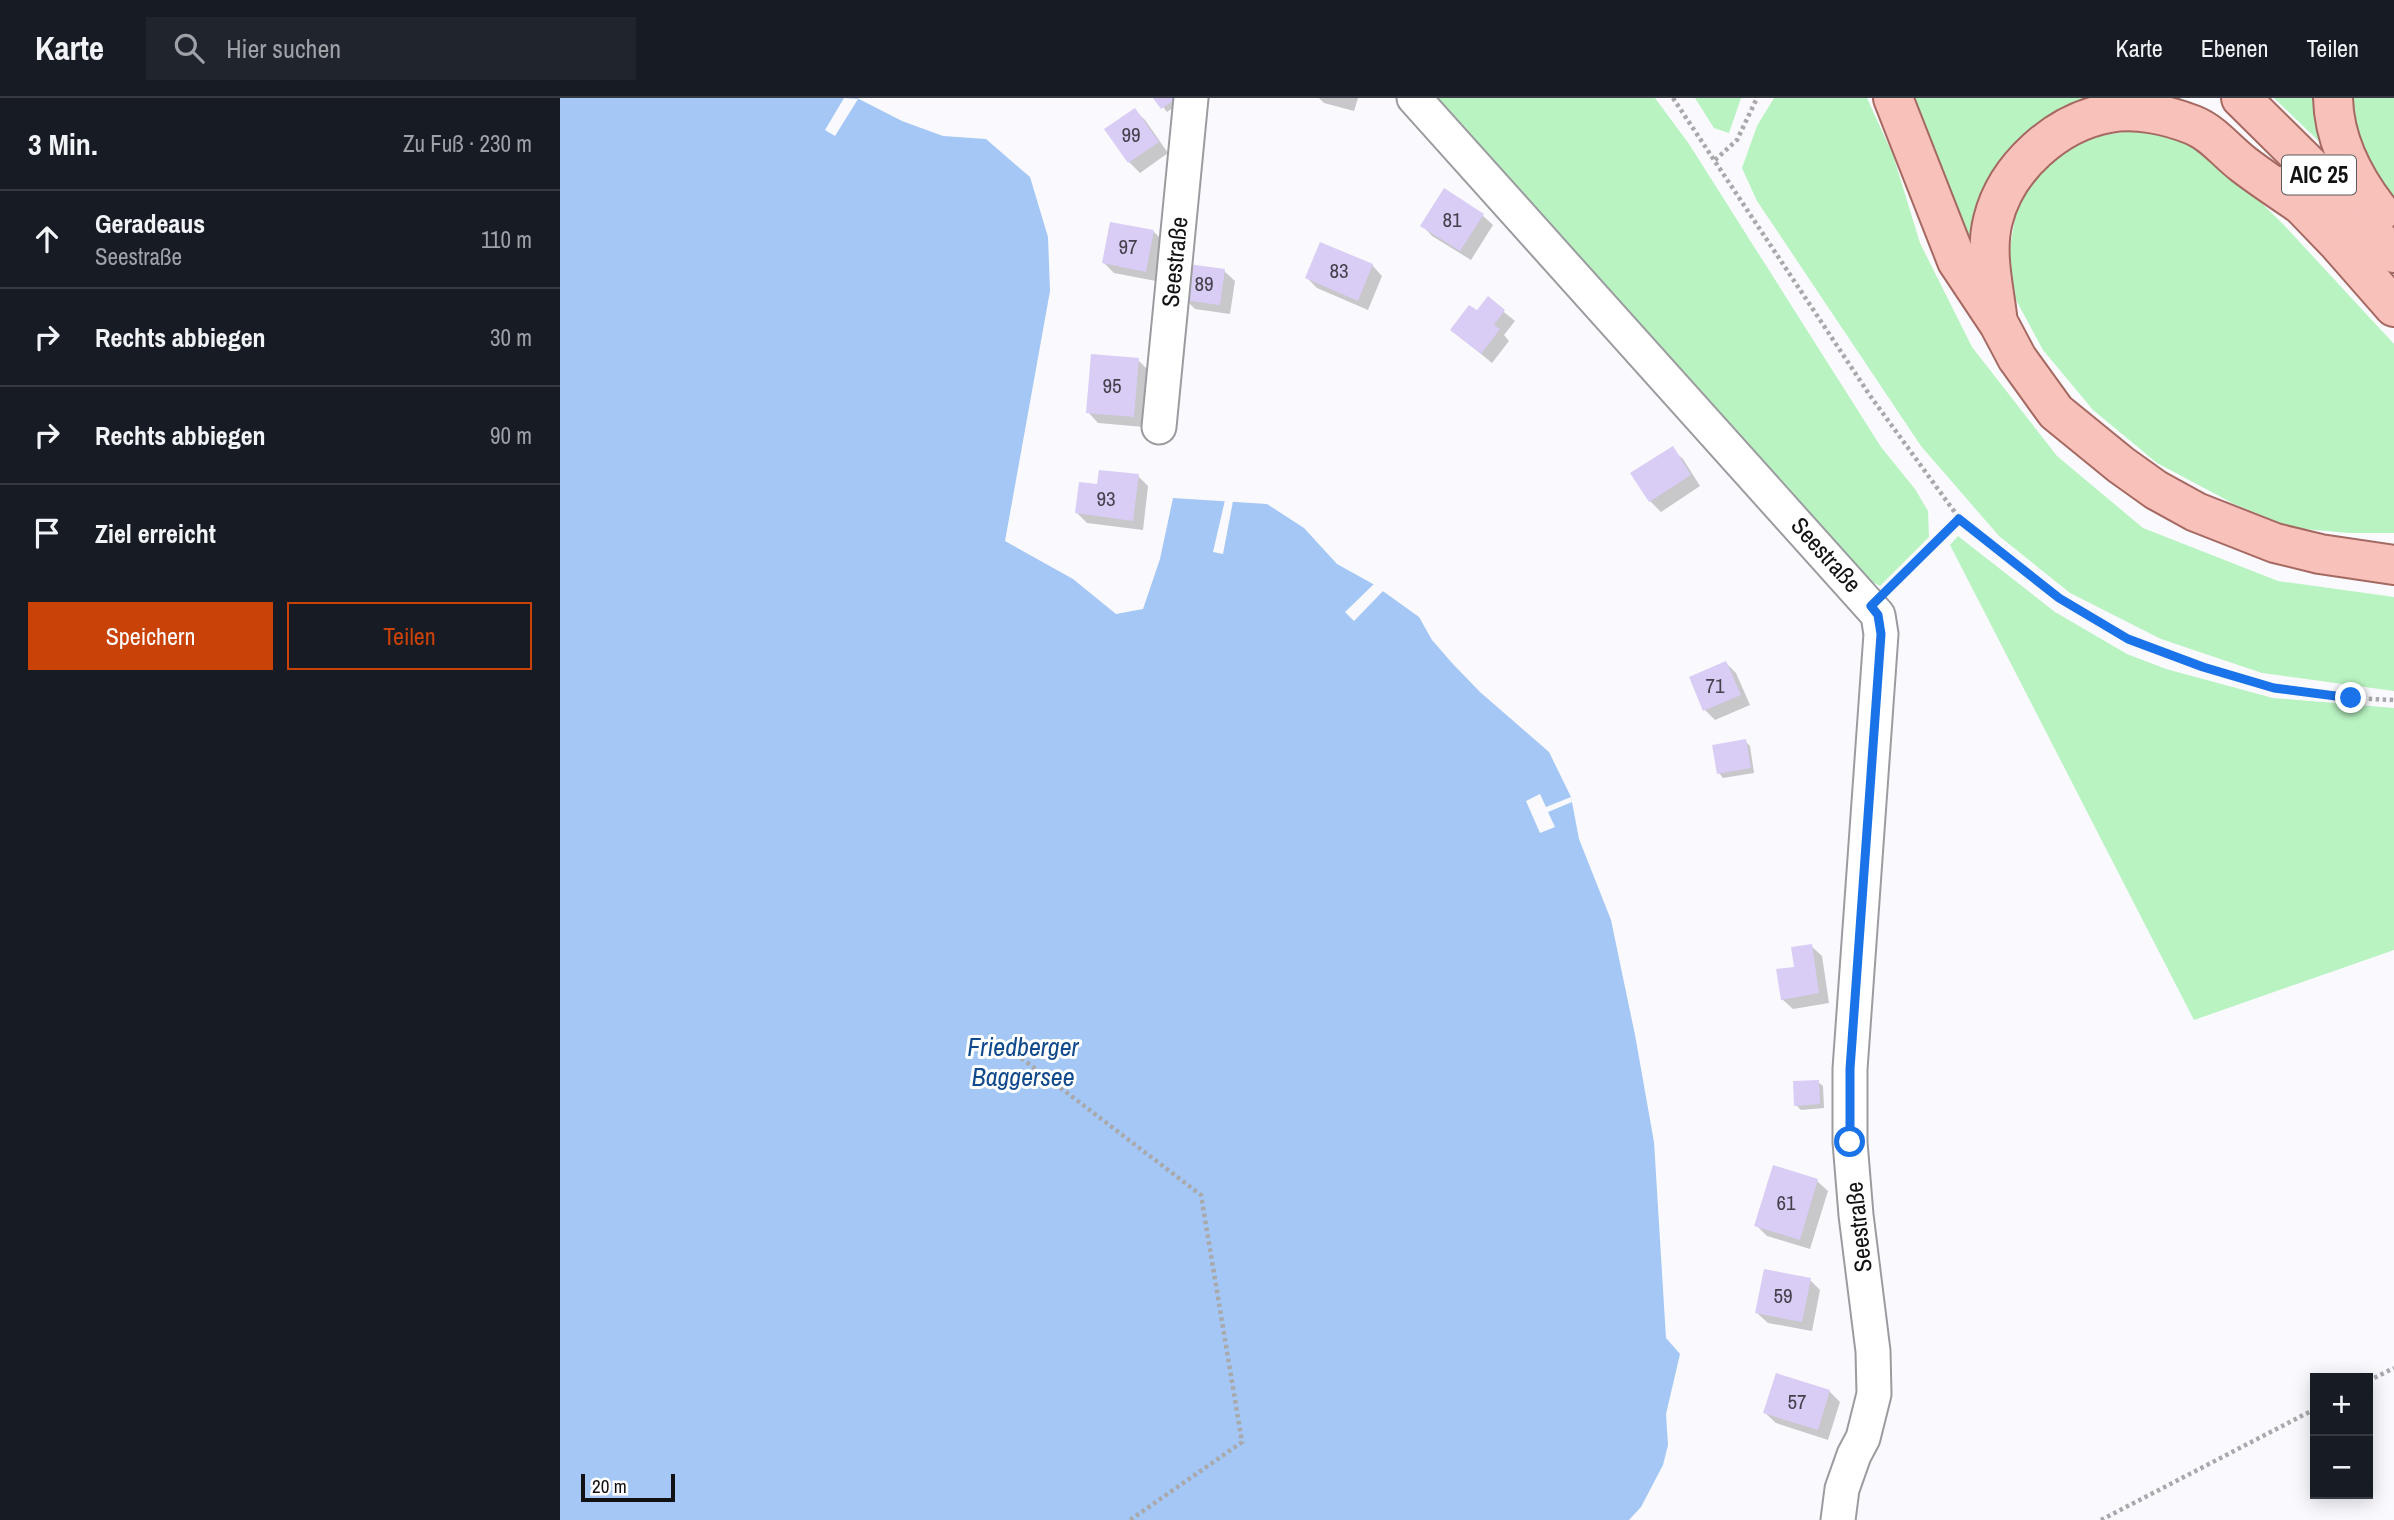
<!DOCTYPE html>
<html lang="de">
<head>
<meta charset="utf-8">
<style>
	:root { --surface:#171b24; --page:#20242c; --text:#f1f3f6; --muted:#9ea1a6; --line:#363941; --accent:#c94208 }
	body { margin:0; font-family:"Archivo Narrow",sans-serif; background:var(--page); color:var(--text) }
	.controls { position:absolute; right:21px; bottom:21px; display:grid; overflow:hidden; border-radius:0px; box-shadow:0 4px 18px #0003 }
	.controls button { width:63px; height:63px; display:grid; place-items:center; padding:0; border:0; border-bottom:2px solid var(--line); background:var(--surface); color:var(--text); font:35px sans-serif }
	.scale { position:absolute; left:21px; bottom:18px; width:94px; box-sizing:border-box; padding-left:7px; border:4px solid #121113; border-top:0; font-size:19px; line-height:24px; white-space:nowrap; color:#121113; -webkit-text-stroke:5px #fff; paint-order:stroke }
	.stop { position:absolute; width:21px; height:21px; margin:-16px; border:5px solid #1a73e8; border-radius:50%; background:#fff }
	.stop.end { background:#1a73e8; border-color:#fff; box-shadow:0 2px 7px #0008 }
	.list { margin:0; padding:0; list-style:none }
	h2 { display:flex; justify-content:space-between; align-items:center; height:91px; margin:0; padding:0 28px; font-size:30px }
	h2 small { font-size:23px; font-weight:400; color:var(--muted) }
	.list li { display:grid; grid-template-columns:46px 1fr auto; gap:21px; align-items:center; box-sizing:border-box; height:98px; padding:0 28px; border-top:2px solid var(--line) }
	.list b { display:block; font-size:26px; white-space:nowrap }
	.list p { margin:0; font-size:23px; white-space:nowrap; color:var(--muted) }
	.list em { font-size:23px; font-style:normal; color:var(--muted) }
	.actions { display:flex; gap:14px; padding:21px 28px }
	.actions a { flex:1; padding:16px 0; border:2px solid var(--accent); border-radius:0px; text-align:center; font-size:24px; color:var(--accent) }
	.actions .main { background:var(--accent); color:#fff }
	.icon { flex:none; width:38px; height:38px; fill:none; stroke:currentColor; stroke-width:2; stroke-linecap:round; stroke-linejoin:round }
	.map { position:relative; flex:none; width:1834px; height:1422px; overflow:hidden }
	header { display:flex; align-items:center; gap:42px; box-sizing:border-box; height:98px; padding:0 35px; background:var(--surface); border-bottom:2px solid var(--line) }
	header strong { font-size:33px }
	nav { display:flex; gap:38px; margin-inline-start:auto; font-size:24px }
	.search { width:490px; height:63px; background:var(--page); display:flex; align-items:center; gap:18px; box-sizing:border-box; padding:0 24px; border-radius:0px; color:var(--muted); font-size:26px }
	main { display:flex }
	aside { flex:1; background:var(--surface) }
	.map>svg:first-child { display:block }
	.green { fill:#b8f3c1 }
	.water { fill:#a4c7f6 }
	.pier { fill:#faf9fd }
	.shadow { fill:#0003 }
	.building { fill:#d9cdf6 }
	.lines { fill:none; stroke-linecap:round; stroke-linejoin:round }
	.minor-casing { stroke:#9c9b9f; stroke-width:37 }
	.primary-casing { stroke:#a56962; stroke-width:42 }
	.path { stroke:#a9a8ab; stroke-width:4.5; stroke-dasharray:3.5 3.5; stroke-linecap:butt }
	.minor { stroke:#fff; stroke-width:33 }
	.primary { stroke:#f8c1ba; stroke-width:38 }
	.route { stroke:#1a73e8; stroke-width:9 }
	.labels { text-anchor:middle; stroke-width:6; stroke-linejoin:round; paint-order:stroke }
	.number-label { font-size:21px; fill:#44404c }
	.shield { fill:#fff; stroke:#59585a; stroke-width:2 }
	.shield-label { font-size:23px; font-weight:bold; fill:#121113 }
	.street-label { font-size:24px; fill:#121113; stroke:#fff }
	.water-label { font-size:26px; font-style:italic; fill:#10498c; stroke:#fff }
</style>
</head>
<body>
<header>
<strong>Karte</strong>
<div class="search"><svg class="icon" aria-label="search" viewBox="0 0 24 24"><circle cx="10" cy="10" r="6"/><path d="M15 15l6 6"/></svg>Hier suchen</div>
<nav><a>Karte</a><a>Ebenen</a><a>Teilen</a></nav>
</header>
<main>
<aside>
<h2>3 Min.<small>Zu Fuß · 230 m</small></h2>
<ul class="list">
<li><svg class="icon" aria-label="ahead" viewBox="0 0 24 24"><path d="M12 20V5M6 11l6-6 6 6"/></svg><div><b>Geradeaus</b><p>Seestraße</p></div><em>110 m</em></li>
<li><svg class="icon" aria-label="right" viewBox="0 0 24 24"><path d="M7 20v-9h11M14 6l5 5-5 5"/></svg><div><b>Rechts abbiegen</b></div><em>30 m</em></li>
<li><svg class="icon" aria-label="right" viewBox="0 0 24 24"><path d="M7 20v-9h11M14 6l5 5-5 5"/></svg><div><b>Rechts abbiegen</b></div><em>90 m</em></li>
<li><svg class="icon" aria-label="arrive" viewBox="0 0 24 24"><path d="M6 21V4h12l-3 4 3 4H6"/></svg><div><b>Ziel erreicht</b></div></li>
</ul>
<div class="actions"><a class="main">Speichern</a><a>Teilen</a></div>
</aside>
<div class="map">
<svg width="1834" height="1422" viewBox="0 0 1834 1422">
	<rect width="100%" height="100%" fill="#faf9fd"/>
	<g class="green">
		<polygon points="877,0 1095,0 1129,46 1321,349 1355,391 1368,413 1369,439 1320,488 1294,474 1246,412"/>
		<polygon points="1135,0 1181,0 1169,35 1154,30"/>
		<polygon points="1214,0 1307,0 1333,57 1360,145 1412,249 1497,358 1583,430 1718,483 1834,499 1834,593 1702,575 1601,541 1510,495 1439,438 1361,348 1197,103 1182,70 1197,28"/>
		<polygon points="1350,0 1603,0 1509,14 1413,172"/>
		<polygon points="1714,0 1758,0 1769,53"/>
		<polygon points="1788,0 1834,0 1834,110 1799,60"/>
		<polygon points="1590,30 1647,52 1723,126 1834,246 1834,435 1789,435 1732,430 1674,406 1597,365 1533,312 1483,252 1449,189 1450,150 1457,108 1484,70 1526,40"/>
		<polygon points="1398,438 1495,514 1567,556 1606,571 1713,600 1834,610 1834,852 1634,922 1390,447"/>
	</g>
	<polygon class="water" points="0,0 297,0 342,23 383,38 426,41 470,79 488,139 490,193 445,443 513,481 556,516 583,511 600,461 613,400 707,406 744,430 777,466 813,486 859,519 872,542 892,565 920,594 989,654 1011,699 1019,741 1051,822 1075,937 1094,1044 1106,1240 1120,1256 1106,1316 1108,1347 1103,1367 1081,1409 1069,1422 0,1422"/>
	<g class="pier">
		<polygon points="284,0 298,1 275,38 265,32"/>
		<polygon points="665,402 673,403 663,456 653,454"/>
		<polygon points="816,484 825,491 794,523 785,514"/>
		<polygon points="980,696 986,709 1011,699 1012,704 988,714 995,729 980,735 966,703"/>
	</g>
	<g class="shadow">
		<polygon points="596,0 620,0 622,4 607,14"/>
		<polygon points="759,0 798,0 794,13 764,5"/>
		<polygon points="574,12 585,22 608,55 580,75 569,64 546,31"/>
		<polygon points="922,117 933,127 911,162 872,138 862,127"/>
		<polygon points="594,134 604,144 596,183 554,175 544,165"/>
		<polygon points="812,167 822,178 808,212 757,190 747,180"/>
		<polygon points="664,173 675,183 670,216 635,211 625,201"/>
		<polygon points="928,201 955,223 944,237 949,243 932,265 892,232 917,215"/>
		<polygon points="578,262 588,272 584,329 538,325 528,314"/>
		<polygon points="1112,351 1123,361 1140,388 1101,414 1090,403 1073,376"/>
		<polygon points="578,378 588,388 583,432 527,425 517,415 538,388"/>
		<polygon points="1166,565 1176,575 1190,607 1155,622 1145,612"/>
		<polygon points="1185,643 1190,648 1194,675 1163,680 1159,675"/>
		<polygon points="1251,848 1262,858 1269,905 1233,911 1222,901 1236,870"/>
		<polygon points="1258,984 1263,988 1264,1010 1241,1012 1236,1007"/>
		<polygon points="1257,1083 1268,1093 1250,1151 1207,1138 1196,1127"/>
		<polygon points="1250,1182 1260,1192 1252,1233 1208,1225 1197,1215"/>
		<polygon points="1269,1293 1280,1304 1268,1342 1216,1325 1205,1315"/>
	</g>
	<g class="building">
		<polygon points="593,0 617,0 601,11"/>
		<polygon points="575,10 599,44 568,65 544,31"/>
		<polygon points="884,90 924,116 900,153 860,128"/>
		<polygon points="550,124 594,132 586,174 542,165"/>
		<polygon points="760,144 813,166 798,203 745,180"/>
		<polygon points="628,166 665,171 660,207 623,202"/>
		<polygon points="928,198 945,212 934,227 940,231 921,256 890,232 909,207 917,212"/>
		<polygon points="531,256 579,260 574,319 526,315"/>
		<polygon points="1113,348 1131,377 1089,404 1070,375"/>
		<polygon points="539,372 579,376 573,423 515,415 519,384 537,386"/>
		<polygon points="1166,563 1181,597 1143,613 1129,579"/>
		<polygon points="1186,641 1191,670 1157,676 1152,647"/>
		<polygon points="1252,846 1259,895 1221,902 1216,871 1234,869 1231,849"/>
		<polygon points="1259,982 1260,1006 1234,1008 1233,983"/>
		<polygon points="1213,1067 1258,1081 1240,1142 1194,1128"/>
		<polygon points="1204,1171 1251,1180 1242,1224 1195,1215"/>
		<polygon points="1216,1275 1270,1292 1258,1332 1203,1315"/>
	</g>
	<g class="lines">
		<defs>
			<g id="minor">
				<polyline points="854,0 1318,517 1321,536 1290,971 1290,1044 1296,1117 1313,1253 1314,1296 1303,1340 1294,1357 1282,1391 1278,1422"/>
				<polyline points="599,329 631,0"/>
			</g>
			<g id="primary">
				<polyline points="1333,0 1397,163 1439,226 1457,260 1496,314 1561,367 1596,392 1636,414 1715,445 1760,456 1834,467"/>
				<polyline points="1681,0 1764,82 1817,141 1834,155"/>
				<path d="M1773 0C1774 43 1794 81 1820 114"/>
				<polyline points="1723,88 1777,144 1834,209"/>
				<path d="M1437 217C1433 186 1425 153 1433 122 1446 69 1497 24 1549 15 1576 10 1608 17 1633 27 1653 35 1666 53 1683 66 1701 80 1721 93 1740 106"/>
			</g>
		</defs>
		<use href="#minor" class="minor-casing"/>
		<use href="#primary" class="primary-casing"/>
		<g class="path">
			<polyline points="1113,0 1311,299 1399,420 1499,500 1568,541 1643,569 1714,590 1791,600 1834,602"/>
			<polyline points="1155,62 1177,42 1197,0"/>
			<polyline points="1332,488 1399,420"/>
			<polyline points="439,943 641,1097 682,1344 570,1422"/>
			<polyline points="1808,1283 1834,1270"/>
			<polyline points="1541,1422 1755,1311"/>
		</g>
		<use href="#minor" class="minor"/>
		<use href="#primary" class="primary"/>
	</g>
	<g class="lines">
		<polyline class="route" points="1290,1044 1290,971 1321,536 1318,517 1311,508 1399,421 1499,500 1568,541 1643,569 1714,590 1791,600"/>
	</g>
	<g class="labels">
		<g class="number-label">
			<text x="571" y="44">99</text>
			<text x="892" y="129">81</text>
			<text x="568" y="156">97</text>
			<text x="779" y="180">83</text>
			<text x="644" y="193">89</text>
			<text x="552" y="295">95</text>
			<text x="546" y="408">93</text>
			<text x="1155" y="595">71</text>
			<text x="1226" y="1112">61</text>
			<text x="1223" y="1205">59</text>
			<text x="1237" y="1311">57</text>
		</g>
		<rect class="shield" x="1722" y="57.5" width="74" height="39" rx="5"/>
		<g class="shield-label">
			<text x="1759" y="85">AIC 25</text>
		</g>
		<g class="street-label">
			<text transform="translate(615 164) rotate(-84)" y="8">Seestraße</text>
			<text transform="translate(1266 457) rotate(48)" y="8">Seestraße</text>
			<text transform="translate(1299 1129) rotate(-96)" y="8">Seestraße</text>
		</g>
		<g class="water-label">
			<text x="463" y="958">Friedberger<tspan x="463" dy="30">Baggersee</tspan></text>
		</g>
	</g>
</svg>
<div class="controls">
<button>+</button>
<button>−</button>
</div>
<div class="scale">20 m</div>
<div class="stop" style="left:1290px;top:1044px"></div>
<div class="stop end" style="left:1791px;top:600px"></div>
</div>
</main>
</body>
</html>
